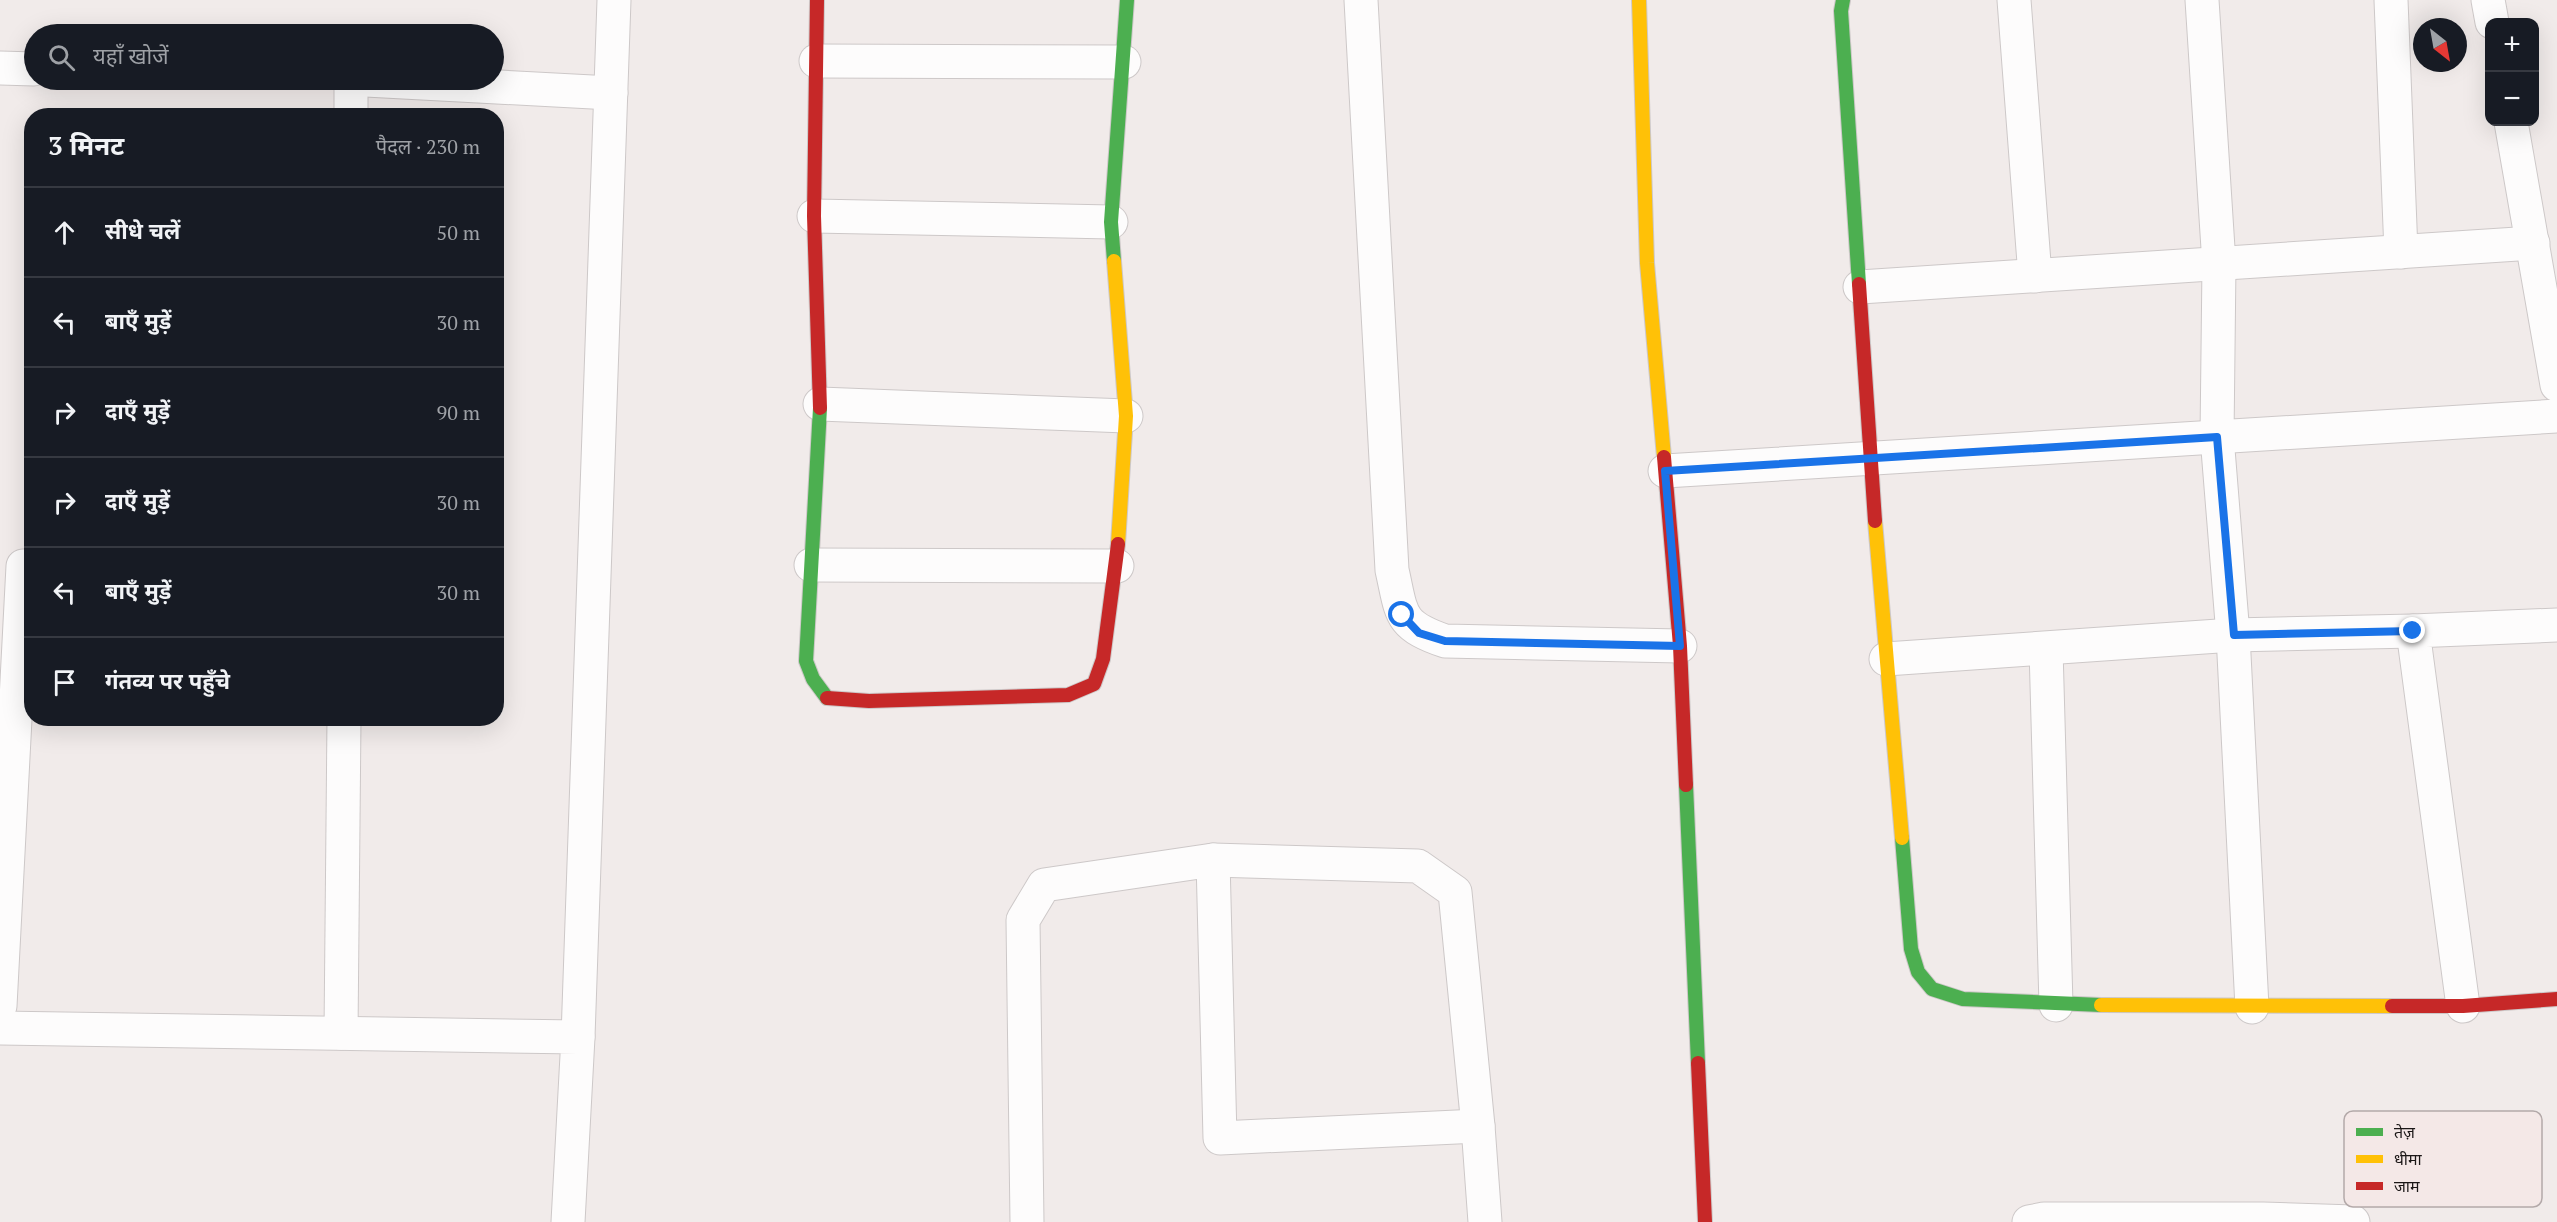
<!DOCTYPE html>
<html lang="hi">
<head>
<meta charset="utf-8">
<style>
	:root { --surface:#171b24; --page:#242831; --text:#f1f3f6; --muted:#9ea1a6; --line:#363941 }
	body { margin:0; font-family:"PT Serif","Noto Sans Devanagari",serif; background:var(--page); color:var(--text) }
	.controls { position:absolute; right:18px; top:18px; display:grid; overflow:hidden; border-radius:12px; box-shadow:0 6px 24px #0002 }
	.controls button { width:54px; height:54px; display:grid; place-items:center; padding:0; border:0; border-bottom:2px solid var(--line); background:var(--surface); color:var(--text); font:30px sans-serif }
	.compass { position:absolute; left:2413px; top:18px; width:54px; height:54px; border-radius:50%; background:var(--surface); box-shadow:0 6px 24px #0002; rotate:149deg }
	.stop { position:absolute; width:18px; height:18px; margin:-14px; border:4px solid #1a73e8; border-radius:50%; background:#fff }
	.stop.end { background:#1a73e8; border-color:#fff; box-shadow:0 2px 6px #0008 }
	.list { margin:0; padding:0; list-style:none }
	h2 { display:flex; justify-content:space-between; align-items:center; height:78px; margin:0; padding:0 24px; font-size:26px }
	h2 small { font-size:20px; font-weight:400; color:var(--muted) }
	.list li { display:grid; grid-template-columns:39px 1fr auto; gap:18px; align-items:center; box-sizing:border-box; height:90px; padding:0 24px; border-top:2px solid var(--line) }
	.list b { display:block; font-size:22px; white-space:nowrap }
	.list em { font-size:20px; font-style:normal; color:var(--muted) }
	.icon { flex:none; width:33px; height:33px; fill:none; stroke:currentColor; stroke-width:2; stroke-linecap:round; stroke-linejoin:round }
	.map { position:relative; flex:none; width:2557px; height:1222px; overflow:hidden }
	.search { position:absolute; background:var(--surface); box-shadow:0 6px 24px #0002; left:24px; top:24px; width:480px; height:66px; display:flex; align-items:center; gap:15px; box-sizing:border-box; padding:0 21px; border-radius:33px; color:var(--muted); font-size:22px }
	.panel { position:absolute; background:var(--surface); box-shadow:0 6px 24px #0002; left:24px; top:108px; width:480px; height:618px; border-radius:24px }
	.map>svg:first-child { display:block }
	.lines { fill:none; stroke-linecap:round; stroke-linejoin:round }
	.street-casing { stroke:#cdc8c8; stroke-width:35 }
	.fast-casing { stroke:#cdc8c8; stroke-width:16 }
	.slow-casing { stroke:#cdc8c8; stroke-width:16 }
	.jam-casing { stroke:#cdc8c8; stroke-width:16 }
	.street { stroke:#fdfcfc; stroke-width:33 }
	.fast { stroke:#4caf50; stroke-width:14 }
	.slow { stroke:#ffc107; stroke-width:14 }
	.jam { stroke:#c62828; stroke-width:14 }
	.route { stroke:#1a73e8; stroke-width:8 }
	.key { fill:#f4e8e7; stroke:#b3a9a9; stroke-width:1.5 }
	.key-label { font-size:16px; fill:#1b1717 }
</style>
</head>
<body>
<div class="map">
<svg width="2557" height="1222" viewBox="0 0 2557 1222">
	<rect width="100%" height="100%" fill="#f1ebea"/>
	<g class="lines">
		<defs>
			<g id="street">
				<path d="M1361 0 1392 570C1402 614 1398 625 1445 641L1680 646"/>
				<polyline points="2014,0 2035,276"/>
				<polyline points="2202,0 2219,264 2217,437 2233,635 2252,1007"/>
				<polyline points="2391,0 2401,252"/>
				<polyline points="2488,0 2492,22"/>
				<polyline points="816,61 1124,62"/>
				<polyline points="0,68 34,69"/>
				<polyline points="366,80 611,93"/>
				<polyline points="351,116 351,80"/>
				<polyline points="2511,122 2557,385"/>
				<polyline points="814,216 1111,222"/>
				<polyline points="1860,287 2533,243"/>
				<polyline points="820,404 1126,416"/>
				<polyline points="1665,471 2557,416"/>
				<polyline points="811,565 1117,566"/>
				<polyline points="2046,649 2056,1005"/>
				<polyline points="1886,659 2233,635 2413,631"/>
				<polyline points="1213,860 1220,1138 1478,1126"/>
				<polyline points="0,1006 23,566"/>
				<polyline points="2463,1006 2413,631 2557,625"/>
				<polyline points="0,1028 578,1037 568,1222"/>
				<polyline points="341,1033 344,718"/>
				<polyline points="578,1037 614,0"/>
				<polyline points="1027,1222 1023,920 1044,885 1213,860 1418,866 1455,892 1478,1126 1485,1222"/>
				<polyline points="2029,1222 2044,1219 2263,1219 2353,1222"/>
			</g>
			<g id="fast">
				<polyline points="1843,0 1841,11 1859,284"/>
				<polyline points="1114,261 1111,222 1127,0"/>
				<polyline points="820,408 806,661 813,679 827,698"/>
				<polyline points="1686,785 1698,1063"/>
				<polyline points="1902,838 1911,949 1918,972 1932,989 1963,999 2101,1005"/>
			</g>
			<g id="slow">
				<polyline points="1639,0 1647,263 1664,457"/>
				<polyline points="1114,261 1126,416 1118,544"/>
				<polyline points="1875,521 1902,838"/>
				<polyline points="2101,1005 2392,1006"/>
			</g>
			<g id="jam">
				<polyline points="817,0 814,216 820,408"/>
				<polyline points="1859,284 1875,521"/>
				<polyline points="1664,457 1680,646 1686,785"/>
				<polyline points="827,698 869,701 1068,695 1094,684 1103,659 1118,544"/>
				<polyline points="2392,1006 2463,1006 2557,999"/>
				<polyline points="1698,1063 1705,1222"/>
			</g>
		</defs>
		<use href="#street" class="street-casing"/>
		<use href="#fast" class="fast-casing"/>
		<use href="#slow" class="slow-casing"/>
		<use href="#jam" class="jam-casing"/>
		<use href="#street" class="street"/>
		<use href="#fast" class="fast"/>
		<use href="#slow" class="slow"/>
		<use href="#jam" class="jam"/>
	</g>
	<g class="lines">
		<polyline class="route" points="1402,615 1419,633 1445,641 1680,646 1665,471 2217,437 2234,635 2413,631"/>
	</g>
	<rect x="2344" y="1111" width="198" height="96" rx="9" class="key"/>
	<rect x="2356" y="1128" width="27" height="8" fill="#4caf50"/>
	<rect x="2356" y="1155" width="27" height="8" fill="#ffc107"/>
	<rect x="2356" y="1182" width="27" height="8" fill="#c62828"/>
	<g class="key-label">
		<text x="2394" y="1138">तेज़</text>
		<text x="2394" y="1165">धीमा</text>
		<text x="2394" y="1192">जाम</text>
	</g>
</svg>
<div class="controls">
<button>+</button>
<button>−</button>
</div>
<svg class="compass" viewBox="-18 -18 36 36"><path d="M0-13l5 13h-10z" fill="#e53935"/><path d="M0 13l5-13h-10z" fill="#9ea1a6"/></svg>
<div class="stop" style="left:1402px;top:615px"></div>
<div class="stop end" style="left:2413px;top:631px"></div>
<div class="search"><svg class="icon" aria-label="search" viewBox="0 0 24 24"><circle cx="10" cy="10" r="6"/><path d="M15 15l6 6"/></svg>यहाँ खोजें</div>
<section class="panel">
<h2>3 मिनट<small>पैदल · 230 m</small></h2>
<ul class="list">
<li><svg class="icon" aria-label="ahead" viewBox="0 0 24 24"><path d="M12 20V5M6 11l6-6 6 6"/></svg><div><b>सीधे चलें</b></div><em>50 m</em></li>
<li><svg class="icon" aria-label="left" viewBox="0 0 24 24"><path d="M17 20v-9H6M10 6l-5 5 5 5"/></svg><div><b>बाएँ मुड़ें</b></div><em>30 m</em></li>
<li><svg class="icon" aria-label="right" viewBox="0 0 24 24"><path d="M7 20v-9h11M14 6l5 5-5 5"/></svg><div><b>दाएँ मुड़ें</b></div><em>90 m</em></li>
<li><svg class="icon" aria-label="right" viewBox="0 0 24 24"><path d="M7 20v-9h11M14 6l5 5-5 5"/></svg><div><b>दाएँ मुड़ें</b></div><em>30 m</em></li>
<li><svg class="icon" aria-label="left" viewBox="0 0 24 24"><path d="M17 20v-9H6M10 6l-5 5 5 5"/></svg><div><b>बाएँ मुड़ें</b></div><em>30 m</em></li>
<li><svg class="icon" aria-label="arrive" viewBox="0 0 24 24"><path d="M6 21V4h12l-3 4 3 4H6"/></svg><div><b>गंतव्य पर पहुँचे</b></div></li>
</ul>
</section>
</div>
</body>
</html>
